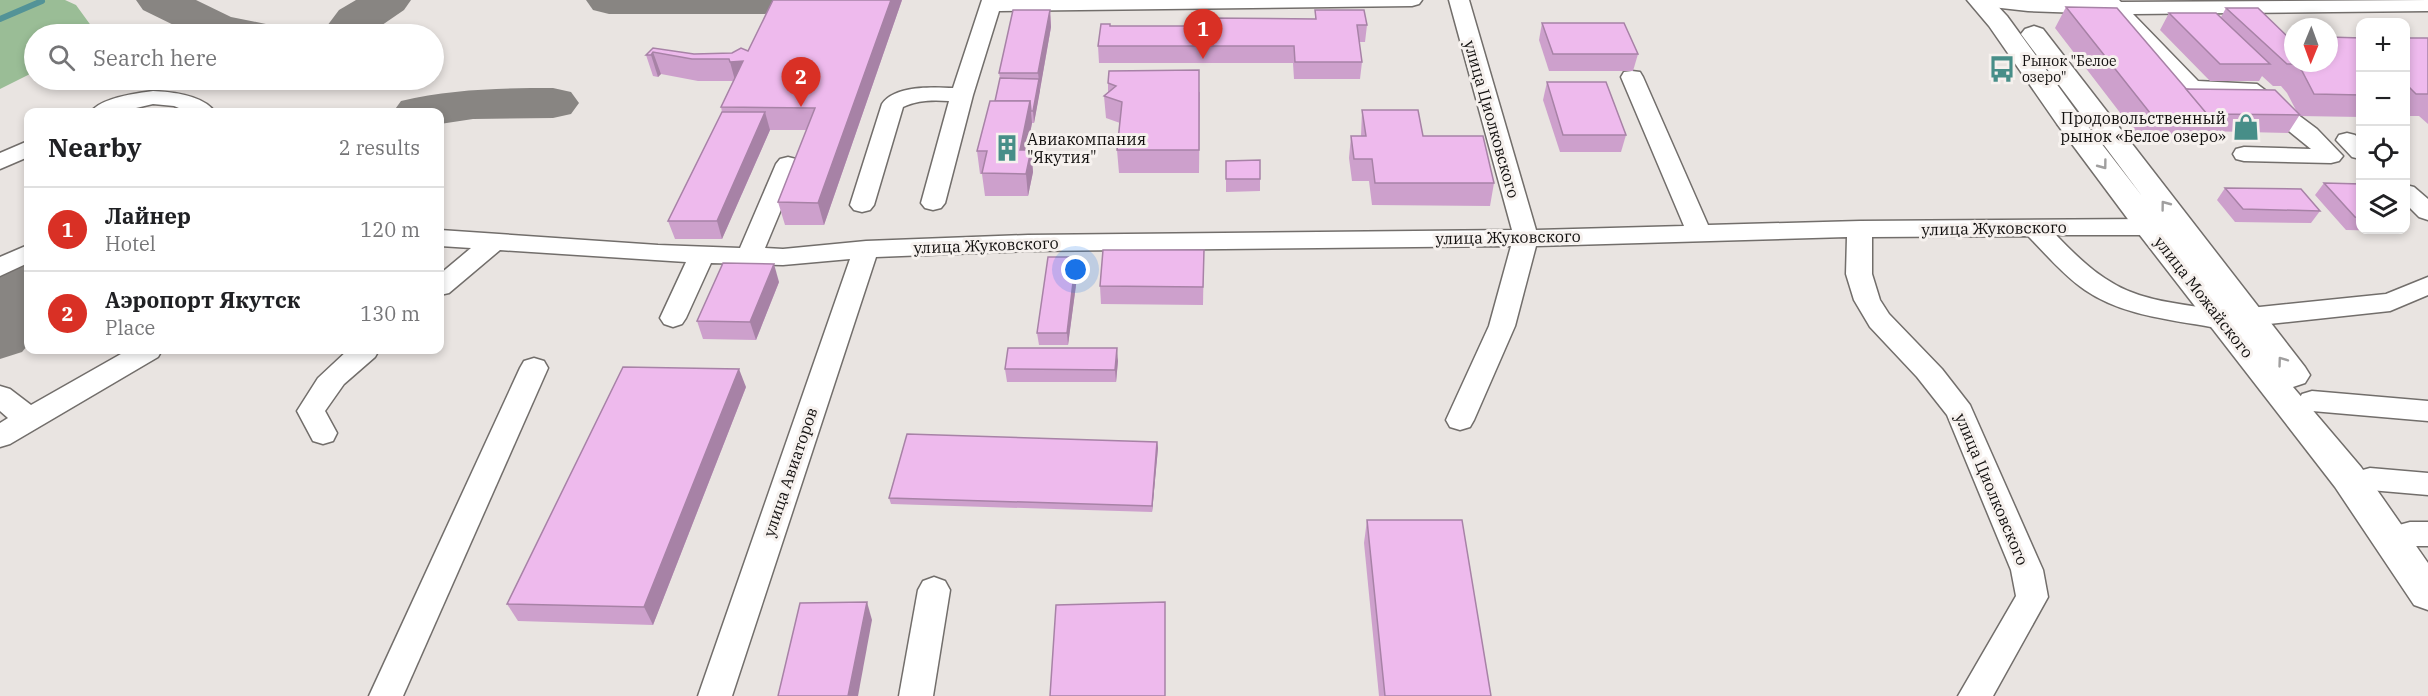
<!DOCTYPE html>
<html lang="en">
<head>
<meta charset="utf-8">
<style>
	:root { --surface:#fff; --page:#f6f6f6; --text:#202124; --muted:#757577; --line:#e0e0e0; --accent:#d93025 }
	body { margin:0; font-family:"IBM Plex Serif",serif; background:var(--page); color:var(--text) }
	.controls { position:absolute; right:18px; top:18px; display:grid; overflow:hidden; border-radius:12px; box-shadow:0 3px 9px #0003 }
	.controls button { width:54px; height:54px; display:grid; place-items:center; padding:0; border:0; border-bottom:2px solid var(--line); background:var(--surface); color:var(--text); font:30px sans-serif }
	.compass { position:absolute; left:2284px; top:18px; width:54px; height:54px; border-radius:50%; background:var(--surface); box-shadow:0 3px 9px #0003; rotate:181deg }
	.you { position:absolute; left:1076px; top:270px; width:21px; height:21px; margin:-15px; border:4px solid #fff; border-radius:50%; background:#1a73e8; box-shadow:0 0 0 9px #1a73e833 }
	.badge { display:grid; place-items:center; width:39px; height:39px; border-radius:50%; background:var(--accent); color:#fff; font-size:20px; font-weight:700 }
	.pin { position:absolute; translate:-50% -50px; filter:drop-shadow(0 2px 3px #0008) }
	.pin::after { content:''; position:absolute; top:32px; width:21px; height:18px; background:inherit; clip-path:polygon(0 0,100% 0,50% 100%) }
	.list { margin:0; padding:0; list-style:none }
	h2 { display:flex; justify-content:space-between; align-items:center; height:78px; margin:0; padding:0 24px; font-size:26px }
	h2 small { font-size:20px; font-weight:400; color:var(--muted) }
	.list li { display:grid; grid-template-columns:39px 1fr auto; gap:18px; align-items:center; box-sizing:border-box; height:84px; padding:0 24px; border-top:2px solid var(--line) }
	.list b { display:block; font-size:22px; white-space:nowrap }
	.list p { margin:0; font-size:20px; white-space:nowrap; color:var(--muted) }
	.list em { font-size:20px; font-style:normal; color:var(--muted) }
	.icon { flex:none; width:33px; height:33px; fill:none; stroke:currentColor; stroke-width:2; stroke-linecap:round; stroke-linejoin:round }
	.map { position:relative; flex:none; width:2428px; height:696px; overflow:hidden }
	.search { position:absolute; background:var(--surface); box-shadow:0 3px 9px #0003; left:24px; top:24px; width:420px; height:66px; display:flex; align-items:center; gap:15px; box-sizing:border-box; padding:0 21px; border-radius:33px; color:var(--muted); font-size:22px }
	.panel { position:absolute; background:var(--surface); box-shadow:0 3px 9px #0003; left:24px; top:108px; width:420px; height:246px; border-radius:12px }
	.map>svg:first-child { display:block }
	.green { fill:#9abd96 }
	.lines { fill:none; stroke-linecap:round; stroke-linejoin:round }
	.stream { stroke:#539397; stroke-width:6 }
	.taxiway { fill:#888582; fill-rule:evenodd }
	.minor-casing { stroke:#726e6b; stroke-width:3 }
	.major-casing { stroke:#726e6b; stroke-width:3 }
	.minor { fill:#fff; fill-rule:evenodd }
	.major { fill:#fff; fill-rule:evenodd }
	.wall { fill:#cda0cc }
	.shaded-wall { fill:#a782a6 }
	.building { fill:#eebaed; stroke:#a782a6; stroke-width:1.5 }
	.oneway { stroke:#a09f9f }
	.labels { text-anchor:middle; stroke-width:6; stroke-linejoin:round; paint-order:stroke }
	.far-poi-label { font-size:14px; fill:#110f0e; stroke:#f6f1ee; text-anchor:start }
	.poi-label { font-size:16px; fill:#110f0e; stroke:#f6f1ee; text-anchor:end }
	.street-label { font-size:16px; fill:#110f0e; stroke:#f6f1ee }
</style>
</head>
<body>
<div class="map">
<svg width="2428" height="696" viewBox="0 0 2428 696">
	<rect width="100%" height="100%" fill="#e9e4e1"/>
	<polygon class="green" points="0,0 65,0 76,5 92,27 84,34 34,34 34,72 0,89"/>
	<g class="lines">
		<polyline class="stream" points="0,19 42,1"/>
		<g class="taxiway">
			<polygon points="136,0 196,0 231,17 266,24 273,34 192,34 143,10"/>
			<polygon points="356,0 411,0 404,10 369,34 321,34 339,10"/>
			<polygon points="586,0 788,0 781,10 765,14 609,14 593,10"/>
			<path d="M553 88 571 92 579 103 571 114 553 118 473 119 440 124V112H393L401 101C451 89 501 88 553 88Z"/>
			<polygon points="22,265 28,267 28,345 22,352 0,359 0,272"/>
		</g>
		<defs>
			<g id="minor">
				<path d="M982 0H1422L1419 4 1412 6 999 11 973 95 945 203 941 208 933 210 925 208 921 203 949 101C933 100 918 100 903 107L874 205 870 210 862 212 854 210 850 205 882 104C895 85 933 87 953 88Z"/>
				<path d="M1449 0H1469L1536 230 1684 226 1621 77 1624 72 1632 71 1640 72 1643 77 1708 225 1860 221 2150 219 2159 222 2162 227 2159 232 2150 235H2056C2081 261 2105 284 2139 295 2169 305 2201 305 2231 314L2235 320 2231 326 2222 329C2176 320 2124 317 2085 290 2063 275 2046 254 2028 236L1872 237V274L1880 300 1889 314 1942 369 1970 405 2043 570 2048 597 1993 696H1958L2016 596 2011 570 1947 415 1917 377 1870 327 1854 300 1846 274 1847 237 1536 246 1515 326 1474 420 1470 427 1460 430 1450 427 1446 420 1489 326 1511 246 1028 251 876 257 732 696H698L850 259 783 265 711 263 686 318 682 324 673 327 664 324 660 318 686 262 500 250 449 293 440 295V274L471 248 440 246V230L658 245 740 248 776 164 780 159 788 157 796 159 800 164 765 248 783 249 866 241 1028 235 1512 230Z"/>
				<polygon points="1973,0 2119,0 2121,2 2428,0 2428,11 2133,14 2198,81 2257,84 2317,129 2343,156 2339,161 2331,163 2244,161 2236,159 2233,154 2236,149 2244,147 2311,149 2244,95 2184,92 2110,14 2028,11 1983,6 1976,4"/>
				<path d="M153 91C173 92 203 95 215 112H189L174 106 153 104 119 112H91C100 98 137 93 153 91Z"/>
				<polygon points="2347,133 2355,135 2360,140 2360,159 2352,157 2336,140 2339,135"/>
				<polygon points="28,141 28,157 0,169 0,153"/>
				<polygon points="2406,185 2414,187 2428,199 2428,220 2419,217 2406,204"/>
				<polygon points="28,245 28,263 0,276 0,257"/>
				<polygon points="2428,277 2428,295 2390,311 2250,326 2241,323 2237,317 2241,311 2250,308 2386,294"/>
				<polygon points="128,350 162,350 158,357 10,444 0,447 0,423 8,418 0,411 0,386 10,389 31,405"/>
				<polygon points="348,350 379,350 375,357 344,384 325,411 337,433 333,441 323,444 313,441 297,411 318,378"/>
				<polygon points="534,358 544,361 548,368 403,696 369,696 520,368 524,361"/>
				<polygon points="2312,391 2428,401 2428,421 2312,411 2302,408 2298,401 2302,394"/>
				<polygon points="2370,468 2428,473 2428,495 2370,490 2359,487 2355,479 2359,471"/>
				<polygon points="2410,522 2428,522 2428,546 2410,546 2399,543 2395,534 2399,525"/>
				<polygon points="934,577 945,581 950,590 933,696 899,696 918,590 923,581"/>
			</g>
			<polygon id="major" points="1967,0 1992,0 2007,16 2077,112 2142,196 2021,34 2025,29 2034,26 2043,29 2305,367 2310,375 2305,383 2293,387 2361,467 2428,563 2428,610 2414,605 2335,487 2139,234 2057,124 1989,26"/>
		</defs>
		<use href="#minor" class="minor-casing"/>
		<use href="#major" class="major-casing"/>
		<use href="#minor" class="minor"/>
		<use href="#major" class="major"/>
	</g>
	<g class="wall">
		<polygon points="902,0 824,225 785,225 778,202 807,130 770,130 722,239 675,239 668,221 722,112 721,107 733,81 698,81 661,74 658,77 653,76 646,55 653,48 694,54 732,53 748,51"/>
		<polygon points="2066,7 2186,88 2298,114 2287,93 2281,86 2273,86 2262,76 2259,81 2210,81 2160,30 2169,13 2221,17 2226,8 2288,37 2361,38 2361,117 2299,116 2288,133 2204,131 2198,142 2141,140 2055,28"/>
		<polygon points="1050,10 1051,27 1034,123 1032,123 1027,150 1031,150 1033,172 1028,196 985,196 982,174 980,174 977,151 995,101 1000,78 999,73"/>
		<polygon points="1315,10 1367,25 1365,42 1359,42 1362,62 1360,79 1294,79 1293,63 1099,63 1098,46 1110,26 1208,26 1315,19"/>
		<polygon points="1542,23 1638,54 1633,71 1549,71 1539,40"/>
		<polygon points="2406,38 2428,38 2428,124 2419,116 2406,116"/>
		<polygon points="1547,82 1626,135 1621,152 1560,152 1543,100"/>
		<polygon points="1108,83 1200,92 1199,173 1119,173 1117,150 1120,123 1106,118 1104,96 1108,92"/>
		<polygon points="1362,110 1423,136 1494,183 1490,206 1372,205 1369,181 1352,181 1349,158 1351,136 1361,136"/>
		<polygon points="1226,161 1260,179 1260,191 1226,192"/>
		<polygon points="2324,183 2361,184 2361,230 2398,230 2397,231 2346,230 2315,195"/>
		<polygon points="2225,188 2320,211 2311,223 2235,222 2217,200"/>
		<polygon points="1204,250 1203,305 1101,304 1100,286"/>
		<polygon points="1078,270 1068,345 1039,345 1037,333"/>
		<polygon points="779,282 756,340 703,339 697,321"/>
		<polygon points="1118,361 1116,382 1007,382 1005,369"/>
		<polygon points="746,387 653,625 518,621 507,604"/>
		<polygon points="1157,442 1158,448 1152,512 891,504 889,498"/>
		<polygon points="1367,520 1491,696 1379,696 1364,543"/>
	</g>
	<g class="shaded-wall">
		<polygon points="891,0 902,0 824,225 818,203"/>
		<polygon points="1050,10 1051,27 1040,90 1038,73"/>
		<polygon points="653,52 661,74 658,77 651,55"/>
		<polygon points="743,61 736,84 730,62"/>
		<polygon points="1039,79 1040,91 1034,123 1033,111"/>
		<polygon points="1030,101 1032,123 1022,172 1020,150"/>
		<polygon points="765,112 770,130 722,239 717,221"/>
		<polygon points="1031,150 1033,172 1028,196 1026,174"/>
		<polygon points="1076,257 1078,270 1068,345 1067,333"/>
		<polygon points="774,264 779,282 756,340 750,322"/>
		<polygon points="1117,348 1118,361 1116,382 1115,370"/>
		<polygon points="739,369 746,387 653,625 644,607"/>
		<polygon points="1157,442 1158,448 1152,512 1152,506"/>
		<polygon points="867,602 872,620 858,696 848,696"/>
	</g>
	<g class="building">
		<polygon points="773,0 891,0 818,203 778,202 815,108 721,107 743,61 730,62 729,59 692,59 653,52 651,55 646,55 653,48 694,54 732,53 741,48 748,51"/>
		<polygon points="2066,7 2117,8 2212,119 2154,118"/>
		<polygon points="2226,8 2258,8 2288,37 2293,37 2293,63 2329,63 2329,37 2361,38 2361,95 2314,94 2302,71 2295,64 2287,64"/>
		<polygon points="1013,10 1050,10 1038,73 999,73"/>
		<polygon points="1315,10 1364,10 1367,25 1357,25 1362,62 1295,62 1294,46 1098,46 1101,24 1110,24 1110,26 1208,26 1208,18 1316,19"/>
		<polygon points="2169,13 2216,13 2270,64 2220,64"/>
		<polygon points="1542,23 1624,23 1638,54 1553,54"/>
		<polygon points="2406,38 2428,38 2428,94 2416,94 2406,84"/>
		<polygon points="1199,70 1199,150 1117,150 1122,102 1104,96 1116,86 1108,83 1109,71"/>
		<polygon points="1000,78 1039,79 1033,111 1031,111 1030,101 995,101"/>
		<polygon points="1547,82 1606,82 1626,135 1563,135"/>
		<polygon points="2186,89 2275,90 2300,115 2207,114"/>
		<polygon points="990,101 1030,101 1020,150 1031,150 1026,174 982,173 987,151 977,151"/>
		<polygon points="1362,110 1418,110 1423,136 1483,136 1494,183 1375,183 1372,159 1354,159 1351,136 1366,136"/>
		<polygon points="722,112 765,112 717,221 668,221"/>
		<polygon points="1260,160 1260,179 1226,179 1226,161"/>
		<polygon points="2324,183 2361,184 2361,218 2355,217"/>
		<polygon points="2225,188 2301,189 2320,211 2243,209"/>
		<polygon points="1103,250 1204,250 1203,287 1100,286"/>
		<polygon points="1048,257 1076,257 1067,333 1037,333"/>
		<polygon points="723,263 774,264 750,322 697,321"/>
		<polygon points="1008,348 1117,348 1115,370 1005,369"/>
		<polygon points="623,367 739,369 644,607 507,604"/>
		<polygon points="907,434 1157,442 1152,506 889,498"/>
		<polygon points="1367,520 1462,520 1491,696 1385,696"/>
		<polygon points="867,602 848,696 778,696 800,603"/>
		<polygon points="1165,602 1165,696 1050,696 1056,605"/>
	</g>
	<defs><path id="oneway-chevron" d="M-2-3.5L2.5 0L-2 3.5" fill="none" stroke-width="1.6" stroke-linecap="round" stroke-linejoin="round" transform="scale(1.5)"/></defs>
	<g class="oneway">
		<use href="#oneway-chevron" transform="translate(2103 165) rotate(53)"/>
		<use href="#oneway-chevron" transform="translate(2165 205) rotate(-127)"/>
		<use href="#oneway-chevron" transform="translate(2282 361) rotate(-126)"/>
	</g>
	<defs>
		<symbol id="bus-bare" viewBox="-9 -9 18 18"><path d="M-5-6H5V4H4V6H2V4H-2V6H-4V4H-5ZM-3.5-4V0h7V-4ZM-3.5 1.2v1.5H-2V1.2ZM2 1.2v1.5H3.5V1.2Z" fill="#478e88" stroke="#f6f1ee" stroke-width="2.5" paint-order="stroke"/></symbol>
		<symbol id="shop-bare" viewBox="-9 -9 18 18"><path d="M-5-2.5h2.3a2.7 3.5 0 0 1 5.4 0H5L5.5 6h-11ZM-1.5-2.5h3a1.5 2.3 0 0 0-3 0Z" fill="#478e88" stroke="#f6f1ee" stroke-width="2.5" paint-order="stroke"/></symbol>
		<symbol id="building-bare" viewBox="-9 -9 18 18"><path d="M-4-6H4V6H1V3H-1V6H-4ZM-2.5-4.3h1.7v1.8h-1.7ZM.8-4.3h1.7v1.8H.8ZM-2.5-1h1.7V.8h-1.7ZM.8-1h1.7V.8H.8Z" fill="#478e88" stroke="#f6f1ee" stroke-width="2.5" paint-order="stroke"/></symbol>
	</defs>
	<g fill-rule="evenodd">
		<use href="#bus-bare" x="1983" y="50" width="38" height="38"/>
		<use href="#shop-bare" x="2227" y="108" width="38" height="38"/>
		<use href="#building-bare" x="988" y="129" width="38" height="38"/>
	</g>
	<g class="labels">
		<g class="far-poi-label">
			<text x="2022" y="66">Рынок "Белое<tspan x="2022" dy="16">озеро"</tspan></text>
		</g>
		<g class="poi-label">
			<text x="2226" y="124">Продовольственный<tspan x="2226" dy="18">рынок «Белое озеро»</tspan></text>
			<text x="1027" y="145" text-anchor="start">Авиакомпания<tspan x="1027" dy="18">"Якутия"</tspan></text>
		</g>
		<g class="street-label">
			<text transform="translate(1492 119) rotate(74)" y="6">улица Циолковского</text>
			<text transform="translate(1994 228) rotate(-1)" y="6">улица Жуковского</text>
			<text transform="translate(1508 237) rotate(-1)" y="6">улица Жуковского</text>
			<text transform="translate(986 245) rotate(-2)" y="6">улица Жуковского</text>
			<text transform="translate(2204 297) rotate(52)" y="6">улица Можайского</text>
			<text transform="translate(790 472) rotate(-71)" y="6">улица Авиаторов</text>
			<text transform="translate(1992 489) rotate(67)" y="6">улица Циолковского</text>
		</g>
	</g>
</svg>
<div class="controls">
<button>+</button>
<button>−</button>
<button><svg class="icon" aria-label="locate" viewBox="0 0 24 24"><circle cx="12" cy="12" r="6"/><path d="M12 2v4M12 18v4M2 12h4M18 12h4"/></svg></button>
<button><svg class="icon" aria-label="layers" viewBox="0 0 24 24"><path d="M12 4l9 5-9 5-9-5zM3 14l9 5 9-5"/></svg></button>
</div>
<svg class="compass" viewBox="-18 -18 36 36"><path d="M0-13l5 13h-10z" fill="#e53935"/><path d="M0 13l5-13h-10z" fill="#757577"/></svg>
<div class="you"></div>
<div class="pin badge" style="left:1203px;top:59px">1</div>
<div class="pin badge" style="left:801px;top:107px">2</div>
<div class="search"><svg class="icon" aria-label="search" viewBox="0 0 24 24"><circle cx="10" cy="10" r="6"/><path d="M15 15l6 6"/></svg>Search here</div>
<section class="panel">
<h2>Nearby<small>2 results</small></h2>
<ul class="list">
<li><span class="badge">1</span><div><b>Лайнер</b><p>Hotel</p></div><em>120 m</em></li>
<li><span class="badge">2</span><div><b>Аэропорт Якутск</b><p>Place</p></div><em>130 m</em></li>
</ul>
</section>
</div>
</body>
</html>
